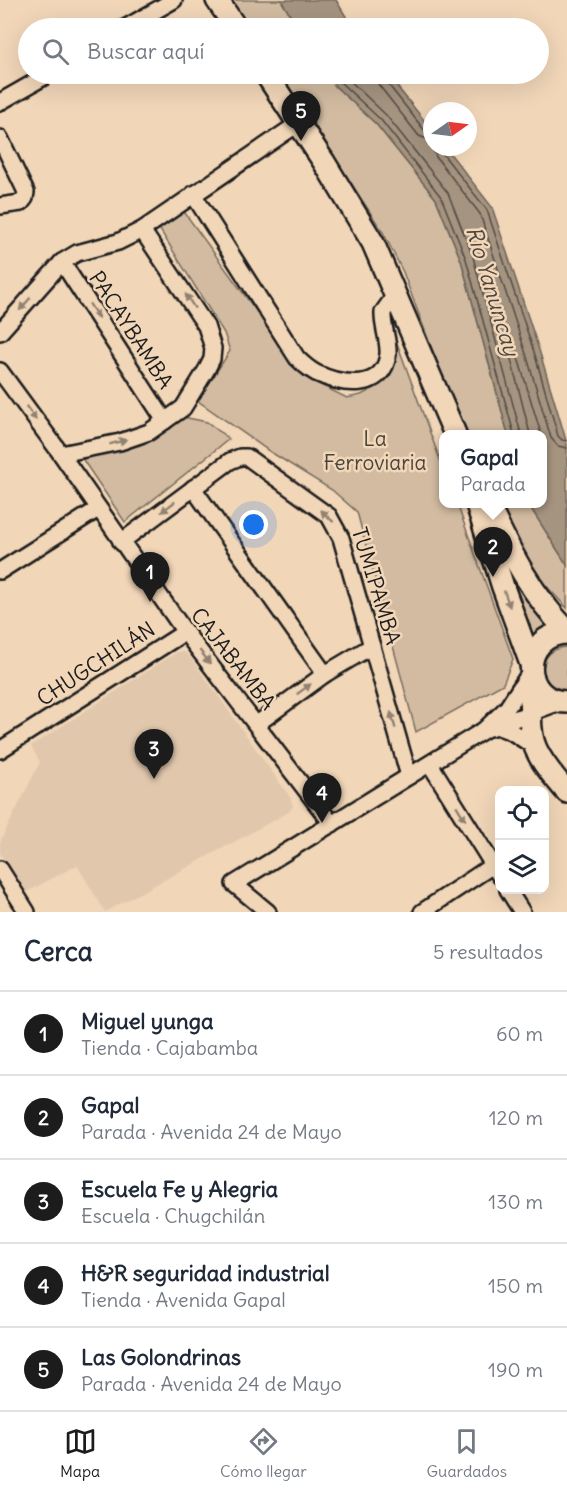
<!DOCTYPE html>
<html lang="es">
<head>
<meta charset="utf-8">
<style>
	:root { --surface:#fff; --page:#f2f2f3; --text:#1f2937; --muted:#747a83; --line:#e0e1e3; --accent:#1c1c1c }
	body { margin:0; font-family:Delius,sans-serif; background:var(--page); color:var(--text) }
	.controls { position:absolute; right:18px; bottom:18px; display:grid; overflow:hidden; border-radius:12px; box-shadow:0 6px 24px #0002 }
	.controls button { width:54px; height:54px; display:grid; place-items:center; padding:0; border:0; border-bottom:2px solid var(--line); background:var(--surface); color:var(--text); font:30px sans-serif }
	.compass { position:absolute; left:423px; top:102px; width:54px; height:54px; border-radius:50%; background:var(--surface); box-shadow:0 6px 24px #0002; rotate:76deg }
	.you { position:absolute; left:254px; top:525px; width:21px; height:21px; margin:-15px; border:4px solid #fff; border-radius:50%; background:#1a73e8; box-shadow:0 0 0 9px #1a73e833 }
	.badge { display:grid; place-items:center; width:39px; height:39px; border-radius:50%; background:var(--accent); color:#fff; font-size:20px; font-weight:700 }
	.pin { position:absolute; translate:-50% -50px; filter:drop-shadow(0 2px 3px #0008) }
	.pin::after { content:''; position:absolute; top:32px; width:21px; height:18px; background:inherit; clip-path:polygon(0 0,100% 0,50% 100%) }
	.popup { position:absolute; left:439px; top:430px; width:108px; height:78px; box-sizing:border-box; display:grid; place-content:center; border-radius:12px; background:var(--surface); filter:drop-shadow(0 2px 4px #0005); font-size:20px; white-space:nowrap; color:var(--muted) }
	.popup b { font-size:22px; color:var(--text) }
	.popup::after { content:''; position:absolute; left:50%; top:100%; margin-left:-12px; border:12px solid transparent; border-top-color:var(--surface) }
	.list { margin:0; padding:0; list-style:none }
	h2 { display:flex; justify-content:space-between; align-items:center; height:78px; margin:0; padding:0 24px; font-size:26px }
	h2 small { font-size:20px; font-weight:400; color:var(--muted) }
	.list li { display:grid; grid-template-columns:39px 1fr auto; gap:18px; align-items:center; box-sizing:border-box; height:84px; padding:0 24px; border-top:2px solid var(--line) }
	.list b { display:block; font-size:22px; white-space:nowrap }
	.list p { margin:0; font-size:20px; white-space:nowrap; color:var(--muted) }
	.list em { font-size:20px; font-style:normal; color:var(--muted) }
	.icon { flex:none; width:33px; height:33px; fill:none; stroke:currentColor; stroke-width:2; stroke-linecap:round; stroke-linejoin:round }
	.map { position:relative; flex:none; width:567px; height:912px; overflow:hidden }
	.search { position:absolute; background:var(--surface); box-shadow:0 6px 24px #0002; left:18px; right:18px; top:18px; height:66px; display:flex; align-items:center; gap:15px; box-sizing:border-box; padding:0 21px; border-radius:33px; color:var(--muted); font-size:22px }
	.sheet { height:498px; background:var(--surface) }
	nav { display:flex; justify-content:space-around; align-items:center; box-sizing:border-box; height:84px; border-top:2px solid var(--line); background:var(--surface); font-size:16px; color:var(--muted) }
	nav a { display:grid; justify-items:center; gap:3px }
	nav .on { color:var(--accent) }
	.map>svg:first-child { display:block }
	.built { fill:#e1c8ad }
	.green { fill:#d2bba1; stroke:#776c5e; stroke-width:1.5 }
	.water { fill:#a59480; stroke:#6e6458; stroke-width:1.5 }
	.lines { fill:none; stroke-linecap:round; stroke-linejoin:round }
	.shore { stroke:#534c44; stroke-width:1.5 }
	.minor-casing { stroke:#1c1c1c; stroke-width:20 }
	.secondary-casing { stroke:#1c1c1c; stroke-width:26 }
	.minor { stroke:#f1d6b8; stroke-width:15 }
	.secondary { stroke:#f1d6b8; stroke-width:21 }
	.oneway { fill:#918272 }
	.labels { text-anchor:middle; stroke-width:5; stroke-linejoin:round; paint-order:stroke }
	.street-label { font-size:21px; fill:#1c1c1c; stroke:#f1d6b8 }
	.park-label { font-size:21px; fill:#4a443d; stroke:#f1d6b8 }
	.water-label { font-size:22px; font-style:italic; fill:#4c463f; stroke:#f1d6b8 }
</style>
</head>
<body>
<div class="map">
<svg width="567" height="912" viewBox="0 0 567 912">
	<rect width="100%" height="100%" fill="#f1d6b8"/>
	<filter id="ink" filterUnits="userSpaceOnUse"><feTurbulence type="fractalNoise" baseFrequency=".0167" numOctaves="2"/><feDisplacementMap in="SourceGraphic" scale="12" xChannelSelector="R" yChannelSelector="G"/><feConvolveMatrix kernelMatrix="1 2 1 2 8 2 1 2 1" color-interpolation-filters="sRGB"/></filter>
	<g filter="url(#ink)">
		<polygon class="built" points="177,652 185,652 191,658 290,797 293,806 289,812 105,912 77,865 23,894 0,853 0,842 40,762 31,746"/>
		<g class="green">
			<polygon points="230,0 281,0 298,28 249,28"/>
			<polygon points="280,74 327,74 335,86 376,124 436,199 461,260 508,434 464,434 403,272 383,232"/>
			<polygon points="182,209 304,377 347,398 361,395 377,387 397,343 443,468 444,504 457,504 513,659 503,684 416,732 357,512 332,490 269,451 198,401 230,351 224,333 157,225"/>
			<polygon points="183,417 207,422 229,439 125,522 81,457 140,445"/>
			<polygon points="485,504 563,631 532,650"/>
			<polygon points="496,504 530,504 532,510 567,565 567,608 522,560"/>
			<path d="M567 647V691C535 691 535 648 567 647Z"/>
		</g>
		<g class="water">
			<polygon points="281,0 336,0 353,28 298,28"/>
			<polygon points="327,74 387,74 432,130 432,147 445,147 492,207 540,353 561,423 567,444 567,565 532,510 530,504 542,504 542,434 508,434 461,260 436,199 376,124 335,86"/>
		</g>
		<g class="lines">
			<g class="shore">
				<polyline points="334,74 340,82 381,120 441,197 466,259 514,434"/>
				<polyline points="343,74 386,115 448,193 473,257 521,434"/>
				<polyline points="376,74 378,84 419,136 432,141"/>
				<polyline points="383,74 384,79 425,131 432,133"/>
				<polyline points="433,147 436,157 480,214 527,357 551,438 558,446 567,448"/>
				<polyline points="441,147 442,153 487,210 535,355 558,436 562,440 567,441"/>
				<polyline points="530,434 507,343 509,339 513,341 541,434"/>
			</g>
			<defs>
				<g id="minor">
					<polyline points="125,28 174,0"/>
					<polyline points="0,102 49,74"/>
					<polyline points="0,138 26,192 25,198 21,203 0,206"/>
					<path d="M193 194 297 358C303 364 309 369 316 373 341 385 384 392 388 354 389 340 382 326 383 312L396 294"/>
					<polyline points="62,262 165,421"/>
					<polyline points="0,332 62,262 77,253 118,242 142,230 299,123"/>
					<polyline points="0,371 61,454 185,632 332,824"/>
					<polyline points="61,454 120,442 149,432 183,408 207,369 212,359 213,348 206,326 142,230"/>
					<polyline points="193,488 325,674"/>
					<polyline points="121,542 230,461 240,457 247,457 329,516 341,538 409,776"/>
					<polyline points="0,571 98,509"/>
					<polyline points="257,724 325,674 372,646"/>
					<polyline points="496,726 512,732 535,747"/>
					<polyline points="490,728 560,702"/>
					<polyline points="0,750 185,632"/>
					<polyline points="430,764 500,876"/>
					<polyline points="0,869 27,912"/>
					<polyline points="508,890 522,912"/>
					<polyline points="268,912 234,884 484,730 507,708 531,671"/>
					<polyline points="422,912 493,865"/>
				</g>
				<g id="secondary">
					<polyline points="217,0 236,28"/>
					<polyline points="266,74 324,162 373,243 455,434"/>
					<polyline points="477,504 503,587 531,664"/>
					<path d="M491 511C512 555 532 595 567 631"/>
					<path d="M567 633C519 634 520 702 567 702"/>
					<path d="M533 678C531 698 527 730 536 749 543 765 556 779 567 792"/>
				</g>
			</defs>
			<use href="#minor" class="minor-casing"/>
			<use href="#secondary" class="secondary-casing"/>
			<use href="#minor" class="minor"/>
			<use href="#secondary" class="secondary"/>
		</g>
		<defs><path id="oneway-solid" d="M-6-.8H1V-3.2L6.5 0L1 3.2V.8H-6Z" transform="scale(1.5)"/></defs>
		<g class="oneway">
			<use href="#oneway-solid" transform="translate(190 301) rotate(-123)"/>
			<use href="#oneway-solid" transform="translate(25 304) rotate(131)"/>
			<use href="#oneway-solid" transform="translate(94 311) rotate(57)"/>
			<use href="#oneway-solid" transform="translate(31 413) rotate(54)"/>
			<use href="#oneway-solid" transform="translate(118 442) rotate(-15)"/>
			<use href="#oneway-solid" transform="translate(168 507) rotate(142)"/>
			<use href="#oneway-solid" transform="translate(327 516) rotate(-137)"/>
			<use href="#oneway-solid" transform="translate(507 599) rotate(70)"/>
			<use href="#oneway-solid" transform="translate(205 657) rotate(52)"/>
			<use href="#oneway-solid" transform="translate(304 689) rotate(-36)"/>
			<use href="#oneway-solid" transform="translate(393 720) rotate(-106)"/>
			<use href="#oneway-solid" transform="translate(461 813) rotate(58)"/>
		</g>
	</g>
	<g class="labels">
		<g class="street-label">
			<text transform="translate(131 330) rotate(57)" y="7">PACAYBAMBA</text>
			<text transform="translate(376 586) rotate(73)" y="7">TUMIPAMBA</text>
			<text transform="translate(233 659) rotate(52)" y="7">CAJABAMBA</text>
			<text transform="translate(96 664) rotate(-33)" y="7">CHUGCHILÁN</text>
		</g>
		<g class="park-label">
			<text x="375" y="446">La<tspan x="375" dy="24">Ferroviaria</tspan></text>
		</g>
		<g class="water-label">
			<text transform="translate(493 291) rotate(73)" y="8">Río Yanuncay</text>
		</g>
	</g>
</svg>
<div class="controls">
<button><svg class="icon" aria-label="locate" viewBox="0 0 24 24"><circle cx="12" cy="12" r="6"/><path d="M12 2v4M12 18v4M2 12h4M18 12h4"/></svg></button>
<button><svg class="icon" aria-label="layers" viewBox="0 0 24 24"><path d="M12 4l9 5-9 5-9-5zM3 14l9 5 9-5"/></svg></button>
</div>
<svg class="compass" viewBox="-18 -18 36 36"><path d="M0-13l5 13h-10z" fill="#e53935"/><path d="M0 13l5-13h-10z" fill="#747a83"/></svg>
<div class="you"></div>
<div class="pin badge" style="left:150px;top:602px">1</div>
<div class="pin badge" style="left:493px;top:577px">2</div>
<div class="popup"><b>Gapal</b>Parada</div>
<div class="pin badge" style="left:154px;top:779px">3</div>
<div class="pin badge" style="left:322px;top:823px">4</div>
<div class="pin badge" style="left:301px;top:141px">5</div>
<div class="search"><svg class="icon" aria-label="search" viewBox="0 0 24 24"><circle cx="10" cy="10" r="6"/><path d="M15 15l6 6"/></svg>Buscar aquí</div>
</div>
<section class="sheet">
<h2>Cerca<small>5 resultados</small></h2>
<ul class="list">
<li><span class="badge">1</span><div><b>Miguel yunga</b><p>Tienda · Cajabamba</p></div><em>60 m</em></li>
<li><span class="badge">2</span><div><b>Gapal</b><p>Parada · Avenida 24 de Mayo</p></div><em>120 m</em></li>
<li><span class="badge">3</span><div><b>Escuela Fe y Alegria</b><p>Escuela · Chugchilán</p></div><em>130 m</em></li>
<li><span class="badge">4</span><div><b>H&amp;R seguridad industrial</b><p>Tienda · Avenida Gapal</p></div><em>150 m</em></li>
<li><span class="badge">5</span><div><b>Las Golondrinas</b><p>Parada · Avenida 24 de Mayo</p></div><em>190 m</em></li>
</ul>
</section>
<nav>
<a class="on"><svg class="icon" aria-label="map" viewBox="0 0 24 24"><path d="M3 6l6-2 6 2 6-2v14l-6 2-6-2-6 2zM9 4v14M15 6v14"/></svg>Mapa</a>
<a><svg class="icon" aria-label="directions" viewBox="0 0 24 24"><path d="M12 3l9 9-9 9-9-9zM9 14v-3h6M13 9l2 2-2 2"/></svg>Cómo llegar</a>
<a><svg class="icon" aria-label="saved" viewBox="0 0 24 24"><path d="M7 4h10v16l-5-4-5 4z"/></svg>Guardados</a>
</nav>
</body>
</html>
